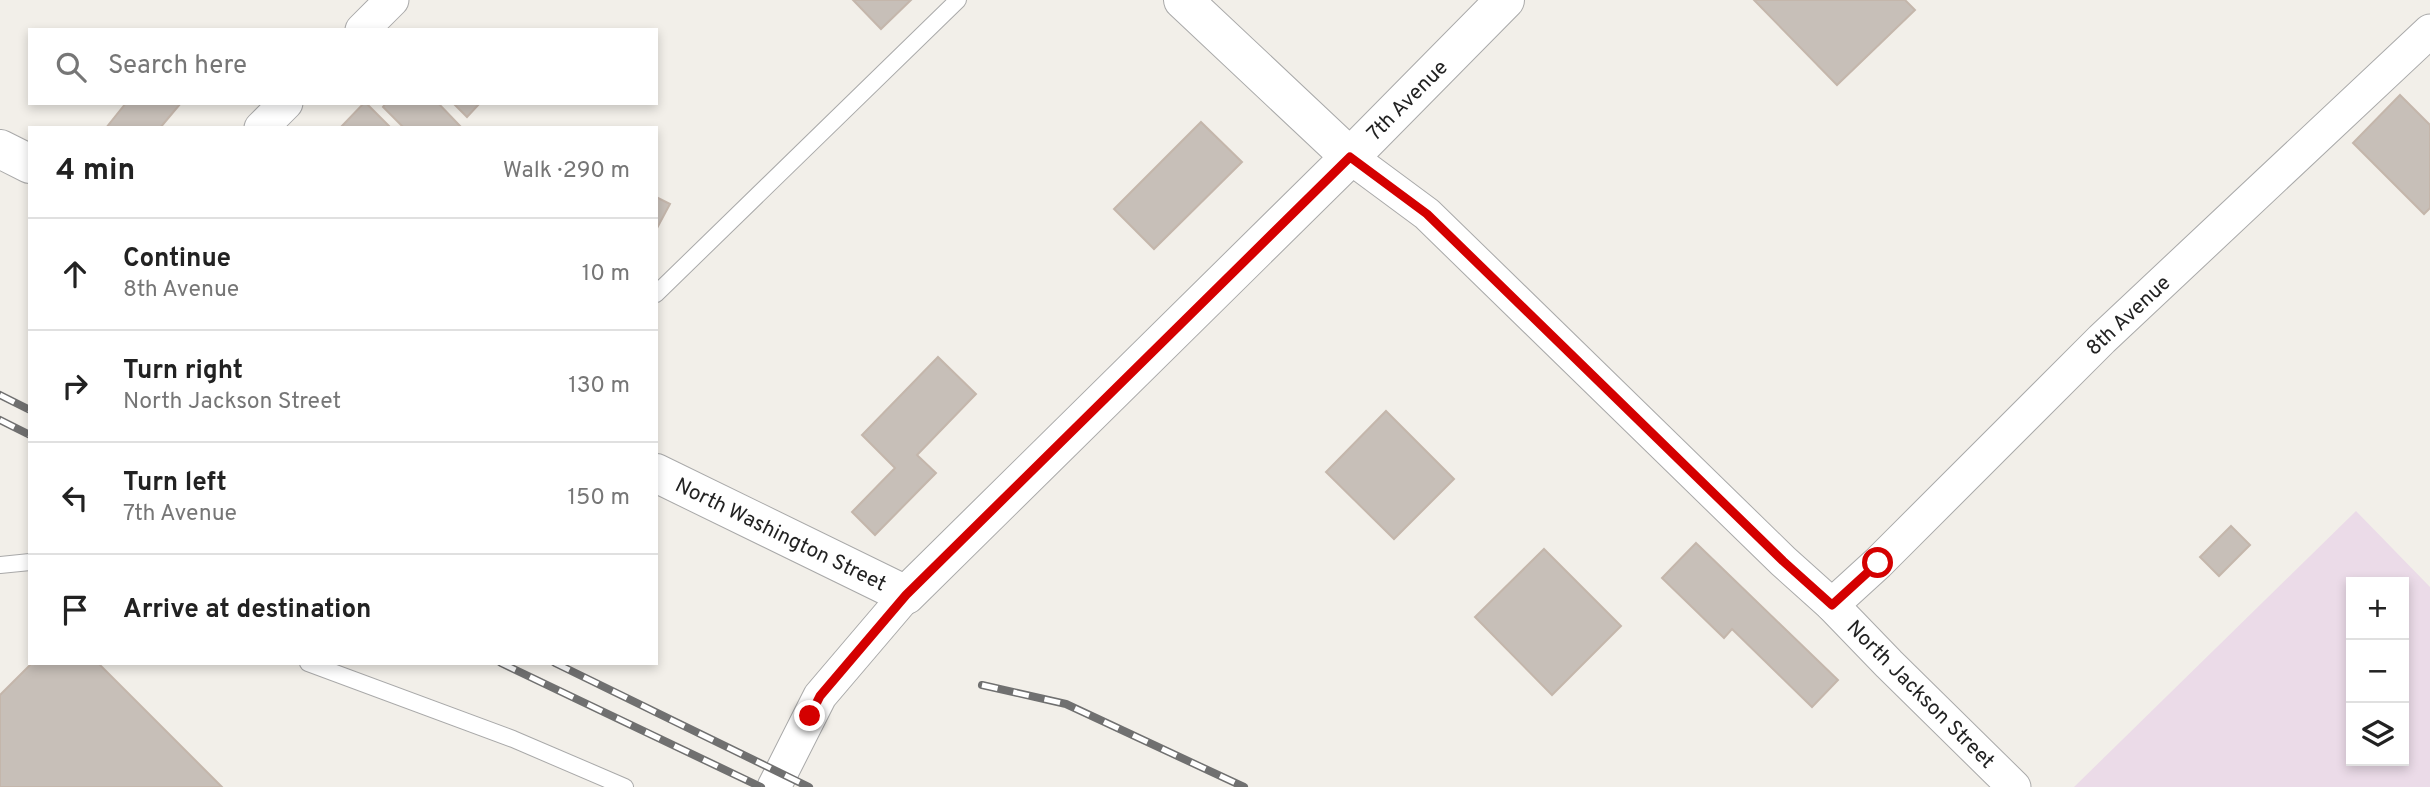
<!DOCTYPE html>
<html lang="en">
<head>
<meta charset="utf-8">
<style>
	:root { --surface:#fff; --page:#f2f2f2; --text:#222; --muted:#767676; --line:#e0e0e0 }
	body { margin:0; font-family:Overpass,sans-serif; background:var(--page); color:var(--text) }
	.controls { position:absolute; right:21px; bottom:21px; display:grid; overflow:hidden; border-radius:0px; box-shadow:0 4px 10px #0003 }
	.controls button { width:63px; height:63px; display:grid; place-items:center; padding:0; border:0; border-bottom:2px solid var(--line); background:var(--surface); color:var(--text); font:35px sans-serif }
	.stop { position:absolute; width:21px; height:21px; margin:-16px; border:5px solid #d40000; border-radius:50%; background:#fff }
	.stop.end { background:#d40000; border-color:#fff; box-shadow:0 2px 7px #0008 }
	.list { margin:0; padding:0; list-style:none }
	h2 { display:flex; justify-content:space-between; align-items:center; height:91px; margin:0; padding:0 28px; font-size:30px }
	h2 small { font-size:23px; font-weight:400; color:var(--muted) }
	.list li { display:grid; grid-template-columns:46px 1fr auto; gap:21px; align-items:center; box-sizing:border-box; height:112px; padding:0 28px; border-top:2px solid var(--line) }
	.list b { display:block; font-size:26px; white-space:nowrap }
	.list p { margin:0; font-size:23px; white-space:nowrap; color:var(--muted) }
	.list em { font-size:23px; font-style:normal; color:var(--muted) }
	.icon { flex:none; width:38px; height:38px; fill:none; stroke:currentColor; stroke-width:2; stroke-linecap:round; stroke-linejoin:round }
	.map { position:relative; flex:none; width:2430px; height:787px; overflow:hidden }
	.search { position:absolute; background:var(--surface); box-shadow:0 4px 10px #0003; left:28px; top:28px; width:630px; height:77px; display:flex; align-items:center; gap:18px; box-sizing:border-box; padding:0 24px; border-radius:0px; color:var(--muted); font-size:26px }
	.panel { position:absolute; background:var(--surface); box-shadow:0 4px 10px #0003; left:28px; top:126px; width:630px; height:539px; border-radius:0px }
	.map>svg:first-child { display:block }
	.industrial { fill:#ebdbe8; fill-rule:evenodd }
	.building { fill:#c7bfb8; stroke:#c4b6ab; stroke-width:2 }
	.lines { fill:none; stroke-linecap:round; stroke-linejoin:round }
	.service-casing { stroke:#a9a9a9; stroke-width:18 }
	.minor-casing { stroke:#a9a9a9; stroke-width:35 }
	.tertiary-casing { stroke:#a9a9a9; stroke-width:40 }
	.service { stroke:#fff; stroke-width:16 }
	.minor { stroke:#fff; stroke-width:33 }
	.tertiary { stroke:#fff; stroke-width:38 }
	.rail-casing { stroke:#707070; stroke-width:8 }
	.rail { stroke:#fff; stroke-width:5; stroke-dasharray:16; stroke-linecap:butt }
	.route { stroke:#d40000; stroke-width:9 }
	.labels { text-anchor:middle; stroke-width:5; stroke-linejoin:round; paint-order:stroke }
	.street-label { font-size:21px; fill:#222; stroke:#fff }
</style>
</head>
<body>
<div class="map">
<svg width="2430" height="787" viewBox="0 0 2430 787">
	<rect width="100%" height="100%" fill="#f2efe9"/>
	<path class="industrial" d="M2356 511 2430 587V787H2074ZM2351 582H2404V761H2351Z"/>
	<g class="building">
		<polygon points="853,0 911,0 881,29"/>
		<polygon points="1754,0 1905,0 1915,10 1837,85"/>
		<polygon points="2400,95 2430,125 2430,208 2424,214 2353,143"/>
		<polygon points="126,103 181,103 160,128 106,128"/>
		<polygon points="364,103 366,103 391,128 340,128"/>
		<polygon points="386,103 438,103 462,128 404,128 383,107"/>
		<polygon points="453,103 480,103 467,117"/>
		<polygon points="1201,122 1242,162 1154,249 1114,209"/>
		<polygon points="656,197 670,204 656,230"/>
		<polygon points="938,357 976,394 917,455 936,473 875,535 852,512 895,468 862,435"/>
		<polygon points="1386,411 1454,479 1394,539 1326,472"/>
		<polygon points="2231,526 2250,545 2219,576 2200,557"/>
		<polygon points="1696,543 1838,680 1812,707 1732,629 1724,638 1662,578"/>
		<polygon points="1544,549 1621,626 1552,695 1475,617"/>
		<polygon points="32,663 98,663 222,787 0,787 0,695"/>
	</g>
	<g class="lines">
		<defs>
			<g id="service">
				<polyline points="656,294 958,0"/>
				<polyline points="0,565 30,562"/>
				<polyline points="308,663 513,739 625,787"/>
			</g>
			<g id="minor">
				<polyline points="362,30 392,0"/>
				<polyline points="261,128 286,103"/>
				<polyline points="1350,157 1427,214 1783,561 1832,605 1889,664 2014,787"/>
				<polyline points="1832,605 1878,563 2102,339 2430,31"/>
				<polyline points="774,787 820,696 906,595"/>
			</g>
			<g id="tertiary">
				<polyline points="1183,0 1350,157"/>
				<polyline points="0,149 30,164"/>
				<polyline points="656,473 906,595 1350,157 1505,0"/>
			</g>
		</defs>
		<use href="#service" class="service-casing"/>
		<use href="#minor" class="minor-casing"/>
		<use href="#tertiary" class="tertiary-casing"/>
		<use href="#service" class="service"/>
		<use href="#minor" class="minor"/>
		<use href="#tertiary" class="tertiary"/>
		<defs>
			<g id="rail">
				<polyline points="0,395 30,410"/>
				<polyline points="0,420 30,435"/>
				<polyline points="501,663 761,787"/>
				<polyline points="555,663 809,787"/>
				<polyline points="982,685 1066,704 1244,787"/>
			</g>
		</defs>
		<use href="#rail" class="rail-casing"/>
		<use href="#rail" class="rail"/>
	</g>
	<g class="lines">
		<polyline class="route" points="810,716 820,696 906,595 1350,157 1427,214 1783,561 1832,605 1878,563"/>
	</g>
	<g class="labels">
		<g class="street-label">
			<text transform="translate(1407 100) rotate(-45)" y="7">7th Avenue</text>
			<text transform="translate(2128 315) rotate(-43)" y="7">8th Avenue</text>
			<text transform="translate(781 534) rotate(26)" y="7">North Washington Street</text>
			<text transform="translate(1921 694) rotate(45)" y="7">North Jackson Street</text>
		</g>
	</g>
</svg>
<div class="controls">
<button>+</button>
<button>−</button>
<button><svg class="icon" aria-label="layers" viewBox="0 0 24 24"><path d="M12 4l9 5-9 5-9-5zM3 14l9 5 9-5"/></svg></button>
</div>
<div class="stop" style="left:1878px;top:563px"></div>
<div class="stop end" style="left:810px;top:716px"></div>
<div class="search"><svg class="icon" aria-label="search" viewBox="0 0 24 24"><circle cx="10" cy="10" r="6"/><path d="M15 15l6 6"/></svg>Search here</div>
<section class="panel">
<h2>4 min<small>Walk · 290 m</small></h2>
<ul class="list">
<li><svg class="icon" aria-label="ahead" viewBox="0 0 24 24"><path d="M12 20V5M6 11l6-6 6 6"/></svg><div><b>Continue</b><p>8th Avenue</p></div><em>10 m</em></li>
<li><svg class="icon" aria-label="right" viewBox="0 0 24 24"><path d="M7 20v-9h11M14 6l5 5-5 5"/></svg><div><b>Turn right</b><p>North Jackson Street</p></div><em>130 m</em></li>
<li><svg class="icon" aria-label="left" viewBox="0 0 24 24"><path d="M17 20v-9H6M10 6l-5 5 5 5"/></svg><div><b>Turn left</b><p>7th Avenue</p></div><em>150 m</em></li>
<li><svg class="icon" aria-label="arrive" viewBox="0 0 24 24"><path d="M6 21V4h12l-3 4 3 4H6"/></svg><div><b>Arrive at destination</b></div></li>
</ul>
</section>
</div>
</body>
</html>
